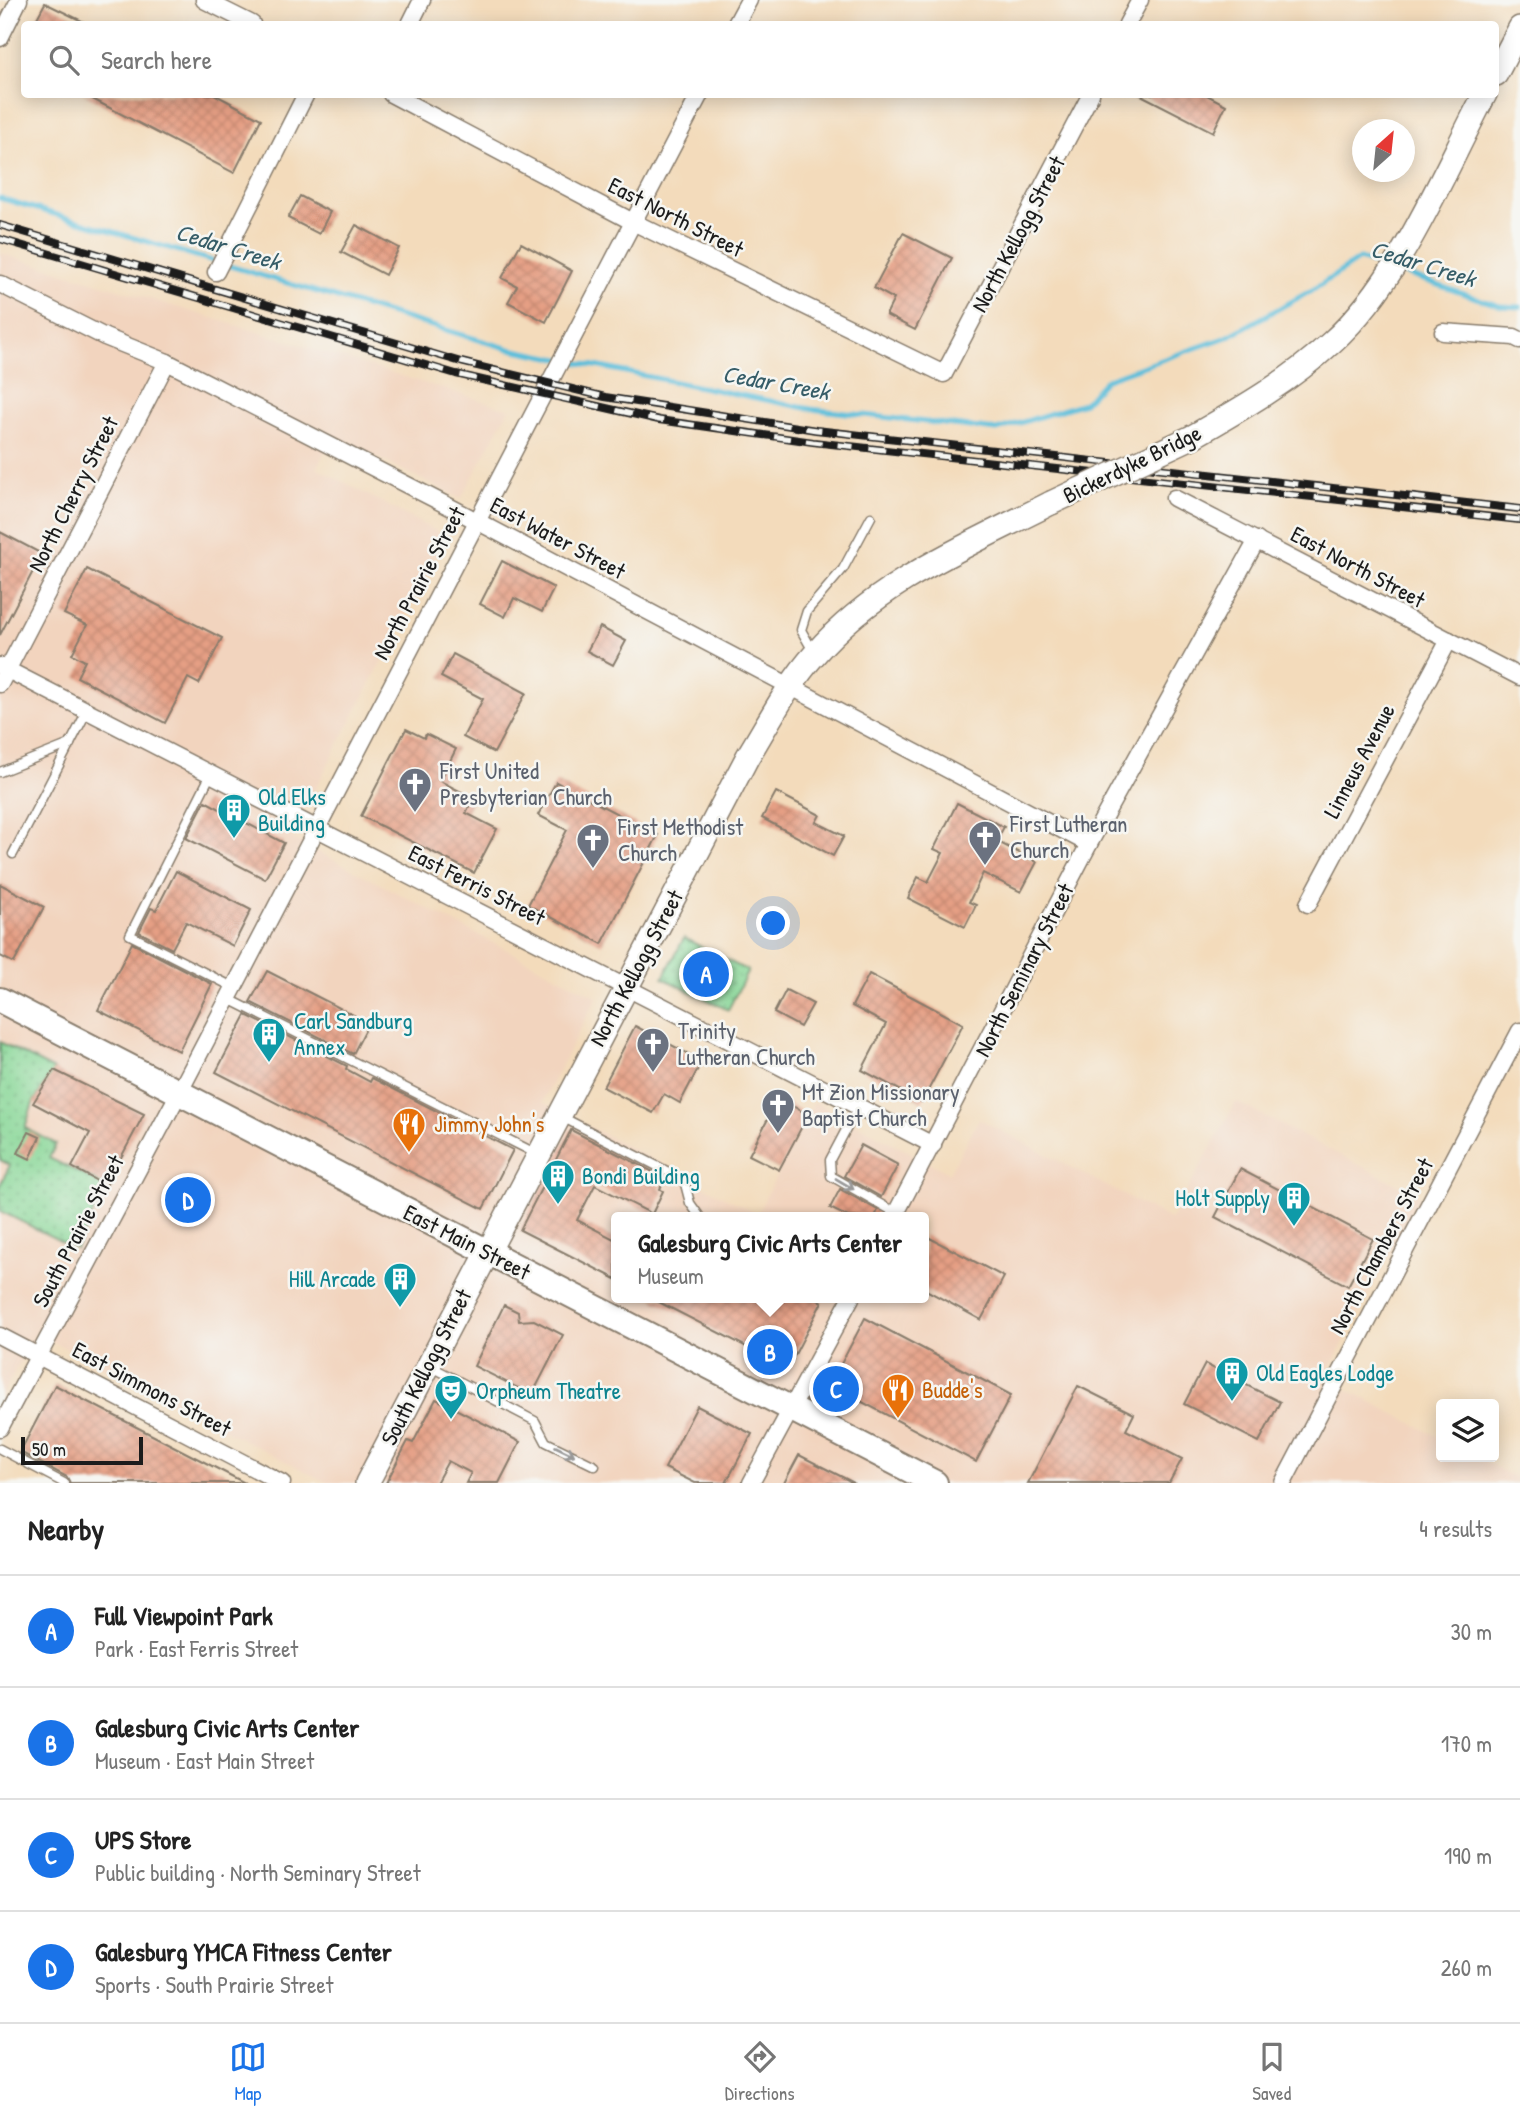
<!DOCTYPE html>
<html lang="en">
<head>
<meta charset="utf-8">
<style>
	:root { --surface:#fff; --page:#f2f2f2; --text:#222; --muted:#767676; --line:#e0e0e0; --accent:#1a73e8 }
	body { margin:0; font-family:"Patrick Hand",sans-serif; background:var(--page); color:var(--text) }
	.controls { position:absolute; right:21px; bottom:21px; display:grid; overflow:hidden; border-radius:7px; box-shadow:0 4px 18px #0003 }
	.controls button { width:63px; height:63px; display:grid; place-items:center; padding:0; border:0; border-bottom:2px solid var(--line); background:var(--surface); color:var(--text); font:35px sans-serif }
	.compass { position:absolute; left:1352px; top:119px; width:63px; height:63px; border-radius:50%; background:var(--surface); box-shadow:0 4px 18px #0003; rotate:27deg }
	.scale { position:absolute; left:21px; bottom:18px; width:122px; box-sizing:border-box; padding-left:7px; border:4px solid #1c1c1c; border-top:0; font-size:19px; line-height:24px; white-space:nowrap; color:#1c1c1c; -webkit-text-stroke:5px #f6f6f2; paint-order:stroke }
	.you { position:absolute; left:774px; top:924px; width:24px; height:24px; margin:-18px; border:5px solid #fff; border-radius:50%; background:#1a73e8; box-shadow:0 0 0 10px #1a73e833 }
	.badge { display:grid; place-items:center; width:46px; height:46px; border-radius:50%; background:var(--accent); color:#fff; font-size:23px; font-weight:700 }
	.pin { position:absolute; translate:-50% -50%; border:4px solid #fff; box-shadow:0 2px 7px #0006 }
	.popup { position:absolute; left:611px; top:1212px; width:318px; height:91px; box-sizing:border-box; display:grid; place-content:center; border-radius:7px; background:var(--surface); filter:drop-shadow(0 2px 5px #0005); font-size:23px; white-space:nowrap; color:var(--muted) }
	.popup b { font-size:26px; color:var(--text) }
	.popup::after { content:''; position:absolute; left:50%; top:100%; margin-left:-14px; border:14px solid transparent; border-top-color:var(--surface) }
	.list { margin:0; padding:0; list-style:none }
	h2 { display:flex; justify-content:space-between; align-items:center; height:91px; margin:0; padding:0 28px; font-size:30px }
	h2 small { font-size:23px; font-weight:400; color:var(--muted) }
	.list li { display:grid; grid-template-columns:46px 1fr auto; gap:21px; align-items:center; box-sizing:border-box; height:112px; padding:0 28px; border-top:2px solid var(--line) }
	.list b { display:block; font-size:26px; white-space:nowrap }
	.list p { margin:0; font-size:23px; white-space:nowrap; color:var(--muted) }
	.list em { font-size:23px; font-style:normal; color:var(--muted) }
	.icon { flex:none; width:38px; height:38px; fill:none; stroke:currentColor; stroke-width:2; stroke-linecap:round; stroke-linejoin:round }
	.map { position:relative; flex:none; width:1520px; height:1483px; overflow:hidden }
	.search { position:absolute; background:var(--surface); box-shadow:0 4px 18px #0003; left:21px; right:21px; top:21px; height:77px; display:flex; align-items:center; gap:18px; box-sizing:border-box; padding:0 24px; border-radius:7px; color:var(--muted); font-size:26px }
	.sheet { height:539px; background:var(--surface) }
	nav { display:flex; justify-content:space-around; align-items:center; box-sizing:border-box; height:98px; border-top:2px solid var(--line); background:var(--surface); font-size:19px; color:var(--muted) }
	nav a { display:grid; justify-items:center; gap:4px }
	nav .on { color:var(--accent) }
	.map>svg:first-child { display:block }
	.built { fill:#f2d4be; fill-rule:evenodd }
	.park { fill:url(#park-dots); stroke:#527a5a; stroke-width:2 }
	.lines { fill:none; stroke-linecap:round; stroke-linejoin:round }
	.stream { stroke:#5cbeda; stroke-width:5 }
	.building { fill:url(#building-cross-hatch) }
	.lane-casing { stroke:#887c6c; stroke-width:11 }
	.street-casing { stroke:#887c6c; stroke-width:19 }
	.secondary-casing { stroke:#887c6c; stroke-width:26 }
	.primary-casing { stroke:#887c6c; stroke-width:28 }
	.lane { stroke:#fff; stroke-width:8 }
	.street { stroke:#fff; stroke-width:16 }
	.secondary { stroke:#fff; stroke-width:23 }
	.primary { stroke:#fff; stroke-width:24 }
	.rail-casing { stroke:#1c1c1c; stroke-width:8 }
	.rail { stroke:#f6f6f2; stroke-width:5; stroke-dasharray:16; stroke-linecap:butt }
	.secondary-bridge-casing { stroke:#887c6c; stroke-width:26; stroke-linecap:butt }
	.secondary-bridge { stroke:#fff; stroke-width:23 }
	.oneway { stroke:#999 }
	.labels { text-anchor:middle; stroke-width:5; stroke-linejoin:round; paint-order:stroke }
	.street-label { font-size:23px; fill:#1c1c1c; stroke:#f6f6f2 }
	.worship-label { font-size:23px; fill:#5b616d; stroke:#f6f6f2; text-anchor:start }
	.culture-label { font-size:23px; fill:#0d838f; stroke:#f6f6f2; text-anchor:start }
	.food-label { font-size:23px; fill:#c56008; stroke:#f6f6f2; text-anchor:start }
	.water-label { font-size:24px; font-style:italic; fill:#365d68; stroke:#f6f6f2 }
</style>
</head>
<body>
<div class="map">
<svg width="1520" height="1483" viewBox="0 0 1520 1483">
	<defs>
		<pattern id="park-dots" width="8" height="8" patternUnits="userSpaceOnUse" patternTransform="scale(1.75)"><rect width="8" height="8" fill="#88d797"/><path d="M2 2h.1M6 6h.1" fill="none" stroke="#75b882" stroke-width="1.8" stroke-linecap="round"/></pattern>
		<pattern id="building-cross-hatch" width="8" height="8" patternUnits="userSpaceOnUse" patternTransform="scale(1.75)"><rect width="8" height="8" fill="#e59f84"/><path d="M0 0l8 8M0 8l8-8" fill="none" stroke="#c48871"/></pattern>
	</defs>
	<rect width="100%" height="100%" fill="#f6f6f2"/>
	<filter id="ink" filterUnits="userSpaceOnUse"><feTurbulence type="fractalNoise" baseFrequency=".0143" numOctaves="2"/><feDisplacementMap in="SourceGraphic" scale="14" xChannelSelector="R" yChannelSelector="G"/><feConvolveMatrix kernelMatrix="1 2 1 2 8 2 1 2 1" color-interpolation-filters="sRGB"/></filter>
	<filter id="wash" filterUnits="userSpaceOnUse"><feTurbulence type="fractalNoise" baseFrequency=".00686" numOctaves="4" result="noise"/><feDisplacementMap in="SourceGraphic" scale="28" xChannelSelector="R" yChannelSelector="G"/><feGaussianBlur stdDeviation="1.57" result="paint"/><feColorMatrix in="noise" values="0 0 0 0 0 0 0 0 0 0 0 0 0 0 0 0 0 1.4 0 .05"/><feComposite in="paint" operator="in"/></filter>
	<g filter="url(#wash)">
		<rect width="100%" height="100%" fill="#f3dbbb"/>
		<path class="built" d="M0 253 509 409 461 499 332 435 317 468 447 537 290 837 597 997 542 1102 757 1214 814 1102 949 1173 979 1119 1171 1220 1236 1102 1420 1196 1325 1378 1441 1438V1457H1476L1520 1480V1483H328L36 1333 0 1398ZM616 1217H924V1298H616Z"/>
		<g class="park">
			<polygon points="684,938 748,971 728,1010 663,978"/>
			<polygon points="0,1042 54,1070 33,1103 25,1128 56,1144 49,1158 106,1186 76,1249 0,1211 0,1185 10,1165 0,1160"/>
		</g>
		<g class="lines">
			<g class="stream">
				<polyline points="0,198 510,349 811,409 997,430 1084,403 1107,379 1227,337 1316,288 1359,259 1387,268"/>
				<polyline points="1396,271 1500,306 1520,307"/>
			</g>
		</g>
		<g id="blocks">
			<g class="building">
				<polygon points="45,3 88,24 34,24"/>
				<polygon points="83,94 214,94 261,119 234,173"/>
				<polygon points="1139,94 1205,94 1226,105 1213,132"/>
				<polygon points="300,196 330,212 319,234 288,218"/>
				<polygon points="356,225 399,248 385,275 341,252"/>
				<polygon points="903,233 952,258 915,330 886,315 894,299 874,288"/>
				<polygon points="521,243 572,271 546,322 508,302 517,286 502,278"/>
				<polygon points="0,532 42,554 0,635"/>
				<polygon points="502,561 554,588 542,612 514,598 505,617 480,604"/>
				<polygon points="87,569 222,638 199,684 188,678 165,723 77,677 85,661 72,654 87,625 64,614"/>
				<polygon points="600,627 626,641 613,665 587,651"/>
				<polygon points="453,654 526,693 494,753 463,737 483,699 441,677"/>
				<polygon points="406,729 424,738 426,734 456,749 440,781 473,798 466,813 497,829 474,873 361,816"/>
				<polygon points="556,782 658,835 602,944 528,905 567,830 538,815"/>
				<polygon points="776,792 820,815 816,822 844,836 833,856 762,818"/>
				<polygon points="205,801 284,843 265,879 186,838"/>
				<polygon points="957,803 1004,827 996,841 1037,862 1021,892 983,873 969,902 976,905 965,927 908,898 918,877 928,882 943,853 934,849"/>
				<polygon points="176,871 251,910 233,946 186,922 172,949 139,932 151,908 156,910"/>
				<polygon points="0,884 44,907 14,963 0,956"/>
				<polygon points="132,943 212,984 179,1051 98,1010"/>
				<polygon points="267,971 369,1023 353,1054 250,1002"/>
				<polygon points="869,974 963,1024 922,1102 862,1070 886,1024 852,1006"/>
				<polygon points="786,990 813,1004 800,1027 774,1013"/>
				<polygon points="246,1015 347,1066 346,1069 370,1082 372,1078 513,1150 483,1209 216,1072"/>
				<polygon points="635,1026 702,1061 680,1103 664,1094 653,1113 603,1087"/>
				<polygon points="54,1070 144,1114 106,1186 72,1167 90,1133 33,1103"/>
				<polygon points="779,1098 808,1115 779,1170 749,1155"/>
				<polygon points="571,1130 665,1178 660,1189 663,1191 652,1214 595,1185 577,1220 616,1240 616,1279 520,1230"/>
				<polygon points="29,1132 40,1137 30,1159 18,1153"/>
				<polygon points="861,1145 898,1165 881,1197 844,1176"/>
				<polygon points="1240,1169 1373,1239 1348,1286 1215,1217"/>
				<polygon points="840,1189 878,1210 875,1217 848,1217 830,1208"/>
				<polygon points="924,1235 1004,1277 981,1320 924,1289"/>
				<polygon points="651,1298 814,1298 822,1302 788,1368"/>
				<polygon points="504,1305 518,1312 519,1321 534,1320 563,1335 532,1395 474,1366"/>
				<polygon points="865,1318 1011,1395 976,1462 830,1385"/>
				<polygon points="1205,1364 1280,1402 1259,1442 1184,1404"/>
				<polygon points="55,1385 245,1483 70,1483 67,1477 20,1452"/>
				<polygon points="1078,1386 1134,1414 1126,1430 1182,1459 1169,1483 1028,1483"/>
				<polygon points="436,1399 520,1442 499,1483 466,1483 471,1473 448,1461 436,1483 386,1483 408,1441 413,1443"/>
				<polygon points="697,1406 752,1434 726,1483 695,1483 665,1468"/>
				<polygon points="799,1455 854,1483 784,1483"/>
			</g>
		</g>
	</g>
	<g filter="url(#ink)">
		<use href="#blocks" fill-opacity="0" stroke="#887c6c" stroke-width="2"/>
		<g class="lines">
			<defs>
				<g id="lane">
					<polyline points="813,651 801,630 807,611 843,569 871,517"/>
					<polyline points="0,772 70,744"/>
					<polyline points="211,774 130,935 233,987"/>
					<polyline points="13,854 87,711"/>
					<polyline points="227,998 537,1154"/>
					<polyline points="858,1107 830,1160 831,1176 896,1213"/>
					<polyline points="560,1116 684,1180 690,1203 700,1217"/>
					<polyline points="430,1366 535,1421 546,1442 595,1466"/>
					<polyline points="0,1449 64,1483"/>
				</g>
				<g id="street">
					<polyline points="204,0 252,24"/>
					<polyline points="410,24 422,0"/>
					<polyline points="736,24 749,0"/>
					<polyline points="1127,24 1140,0"/>
					<polyline points="0,38 19,0"/>
					<polyline points="391,94 633,222 944,374 1091,94"/>
					<polyline points="216,272 306,94"/>
					<polyline points="0,284 105,337 167,362 454,509 1089,844"/>
					<polyline points="1443,332 1514,337 1520,340"/>
					<polyline points="1174,498 1520,677"/>
					<polyline points="0,666 933,1145"/>
					<polyline points="0,684 167,362"/>
					<polyline points="1308,904 1449,640"/>
					<polyline points="894,1217 1089,844 1257,540"/>
					<polyline points="0,1336 282,1483"/>
					<polyline points="0,1428 179,1093 700,94"/>
					<polyline points="751,1483 851,1298"/>
					<polyline points="1283,1483 1520,1031"/>
				</g>
				<g id="secondary">
					<polyline points="1496,74 1520,28"/>
					<path d="M1192 437C1241 409 1290 381 1332 342 1400 281 1442 175 1485 94"/>
					<path d="M367 1483 748 756C769 722 788 684 815 654 877 582 969 545 1051 503"/>
				</g>
				<polyline id="primary" points="0,1000 935,1483"/>
			</defs>
			<use href="#lane" class="lane-casing"/>
			<use href="#street" class="street-casing"/>
			<use href="#secondary" class="secondary-casing"/>
			<use href="#primary" class="primary-casing"/>
			<use href="#lane" class="lane"/>
			<use href="#street" class="street"/>
			<use href="#secondary" class="secondary"/>
			<use href="#primary" class="primary"/>
			<defs>
				<g id="rail">
					<polyline points="0,225 461,362 605,397 816,430 1520,509"/>
					<polyline points="0,239 456,374 659,420 813,442 1520,520"/>
				</g>
			</defs>
			<use href="#rail" class="rail-casing"/>
			<use href="#rail" class="rail"/>
			<defs>
				<polyline id="secondary-bridge" points="1051,503 1192,437"/>
			</defs>
			<use href="#secondary-bridge" class="secondary-bridge-casing"/>
			<use href="#secondary-bridge" class="secondary-bridge"/>
		</g>
		<defs><path id="oneway-shaft" d="M-6 0H5M1.5-3L5.5 0L1.5 3" fill="none" stroke-width="1.6" stroke-linecap="round" stroke-linejoin="round" transform="scale(1.75)"/></defs>
		<g class="oneway">
			<use href="#oneway-shaft" transform="translate(845 1184) rotate(31)"/>
			<use href="#oneway-shaft" transform="translate(565 1451) rotate(26)"/>
		</g>
	</g>
	<defs>
		<symbol id="church-pin" viewBox="-11 -11 22 30"><path d="M0 17L-7.5 6A9.5 9.5 0 1 1 7.5 6Z" fill="#6b7280" stroke="#f6f6f2"/><path d="M-1.2-6h2.4v3.5h3.3v2.4h-3.3V6h-2.4V-.1h-3.3v-2.4h3.3Z" fill="#fff"/></symbol>
		<symbol id="building-pin" viewBox="-11 -11 22 30"><path d="M0 17L-7.5 6A9.5 9.5 0 1 1 7.5 6Z" fill="#0f9aa8" stroke="#f6f6f2"/><path d="M-4-6H4V6H1V3H-1V6H-4ZM-2.5-4.3h1.7v1.8h-1.7ZM.8-4.3h1.7v1.8H.8ZM-2.5-1h1.7V.8h-1.7ZM.8-1h1.7V.8H.8Z" fill="#fff"/></symbol>
		<symbol id="restaurant-pin" viewBox="-11 -11 22 30"><path d="M0 17L-7.5 6A9.5 9.5 0 1 1 7.5 6Z" fill="#e8710a" stroke="#f6f6f2"/><path d="M-5-6h1v4h1v-4h1v4h1v-4h1v5L-1.5 .5V6h-2V.5L-5-1ZM5-6V6H3V1.5H1.5Q1.5-4 5-6Z" fill="#fff"/></symbol>
		<symbol id="theatre-pin" viewBox="-11 -11 22 30"><path d="M0 17L-7.5 6A9.5 9.5 0 1 1 7.5 6Z" fill="#0f9aa8" stroke="#f6f6f2"/><path d="M-5-5.5Q0-4 5-5.5V0Q5 5 0 6Q-5 5-5 0ZM-3.3-2.5H-1v1.5H-3.3ZM1-2.5H3.3v1.5H1ZM-2.8 1Q0 5.5 2.8 1Z" fill="#fff"/></symbol>
	</defs>
	<g fill-rule="evenodd">
		<use href="#church-pin" x="396" y="765" width="38" height="52"/>
		<use href="#building-pin" x="215" y="791" width="38" height="52"/>
		<use href="#church-pin" x="966" y="818" width="38" height="52"/>
		<use href="#church-pin" x="574" y="821" width="38" height="52"/>
		<use href="#building-pin" x="250" y="1015" width="38" height="52"/>
		<use href="#church-pin" x="634" y="1025" width="38" height="52"/>
		<use href="#church-pin" x="759" y="1086" width="38" height="52"/>
		<use href="#restaurant-pin" x="390" y="1105" width="38" height="52"/>
		<use href="#building-pin" x="539" y="1157" width="38" height="52"/>
		<use href="#building-pin" x="1275" y="1179" width="38" height="52"/>
		<use href="#building-pin" x="381" y="1260" width="38" height="52"/>
		<use href="#building-pin" x="1213" y="1354" width="38" height="52"/>
		<use href="#restaurant-pin" x="879" y="1371" width="38" height="52"/>
		<use href="#theatre-pin" x="432" y="1372" width="38" height="52"/>
	</g>
	<g class="labels">
		<g class="street-label">
			<text transform="translate(676 217) rotate(27)" y="8">East North Street</text>
			<text transform="translate(1018 234) rotate(-62)" y="8">North Kellogg Street</text>
			<text transform="translate(1132 464) rotate(-26)" y="8">Bickerdyke Bridge</text>
			<text transform="translate(73 494) rotate(-63)" y="8">North Cherry Street</text>
			<text transform="translate(558 538) rotate(28)" y="8">East Water Street</text>
			<text transform="translate(1358 567) rotate(28)" y="8">East North Street</text>
			<text transform="translate(419 583) rotate(-62)" y="8">North Prairie Street</text>
			<text transform="translate(1359 761) rotate(-62)" y="8">Linneus Avenue</text>
			<text transform="translate(477 885) rotate(27)" y="8">East Ferris Street</text>
			<text transform="translate(636 968) rotate(-62)" y="8">North Kellogg Street</text>
			<text transform="translate(1024 970) rotate(-63)" y="8">North Seminary Street</text>
			<text transform="translate(78 1231) rotate(-62)" y="8">South Prairie Street</text>
			<text transform="translate(467 1242) rotate(27)" y="8">East Main Street</text>
			<text transform="translate(1381 1246) rotate(-62)" y="8">North Chambers Street</text>
			<text transform="translate(426 1367) rotate(-63)" y="8">South Kellogg Street</text>
			<text transform="translate(152 1389) rotate(28)" y="8">East Simmons Street</text>
		</g>
		<g class="worship-label">
			<text x="440" y="779">First United<tspan x="440" dy="26">Presbyterian Church</tspan></text>
			<text x="1010" y="832">First Lutheran<tspan x="1010" dy="26">Church</tspan></text>
			<text x="618" y="835">First Methodist<tspan x="618" dy="26">Church</tspan></text>
			<text x="678" y="1039">Trinity<tspan x="678" dy="26">Lutheran Church</tspan></text>
			<text x="802" y="1100">Mt Zion Missionary<tspan x="802" dy="26">Baptist Church</tspan></text>
		</g>
		<g class="culture-label">
			<text x="258" y="805">Old Elks<tspan x="258" dy="26">Building</tspan></text>
			<text x="294" y="1029">Carl Sandburg<tspan x="294" dy="26">Annex</tspan></text>
			<text x="582" y="1184">Bondi Building</text>
			<text x="1270" y="1206" text-anchor="end">Holt Supply</text>
			<text x="376" y="1287" text-anchor="end">Hill Arcade</text>
			<text x="1256" y="1381">Old Eagles Lodge</text>
			<text x="476" y="1399">Orpheum Theatre</text>
		</g>
		<g class="food-label">
			<text x="434" y="1132">Jimmy John's</text>
			<text x="922" y="1398">Budde's</text>
		</g>
		<g class="water-label">
			<text transform="translate(228 247) rotate(17)" y="8">Cedar Creek</text>
			<text transform="translate(1423 264) rotate(17)" y="8">Cedar Creek</text>
			<text transform="translate(776 383) rotate(10)" y="8">Cedar Creek</text>
		</g>
	</g>
</svg>
<div class="controls">
<button><svg class="icon" aria-label="layers" viewBox="0 0 24 24"><path d="M12 4l9 5-9 5-9-5zM3 14l9 5 9-5"/></svg></button>
</div>
<svg class="compass" viewBox="-18 -18 36 36"><path d="M0-13l5 13h-10z" fill="#e53935"/><path d="M0 13l5-13h-10z" fill="#767676"/></svg>
<div class="scale">50 m</div>
<div class="you"></div>
<div class="pin badge" style="left:706px;top:974px">A</div>
<div class="pin badge" style="left:770px;top:1352px">B</div>
<div class="popup"><b>Galesburg Civic Arts Center</b>Museum</div>
<div class="pin badge" style="left:836px;top:1389px">C</div>
<div class="pin badge" style="left:188px;top:1200px">D</div>
<div class="search"><svg class="icon" aria-label="search" viewBox="0 0 24 24"><circle cx="10" cy="10" r="6"/><path d="M15 15l6 6"/></svg>Search here</div>
</div>
<section class="sheet">
<h2>Nearby<small>4 results</small></h2>
<ul class="list">
<li><span class="badge">A</span><div><b>Full Viewpoint Park</b><p>Park · East Ferris Street</p></div><em>30 m</em></li>
<li><span class="badge">B</span><div><b>Galesburg Civic Arts Center</b><p>Museum · East Main Street</p></div><em>170 m</em></li>
<li><span class="badge">C</span><div><b>UPS Store</b><p>Public building · North Seminary Street</p></div><em>190 m</em></li>
<li><span class="badge">D</span><div><b>Galesburg YMCA Fitness Center</b><p>Sports · South Prairie Street</p></div><em>260 m</em></li>
</ul>
</section>
<nav>
<a class="on"><svg class="icon" aria-label="map" viewBox="0 0 24 24"><path d="M3 6l6-2 6 2 6-2v14l-6 2-6-2-6 2zM9 4v14M15 6v14"/></svg>Map</a>
<a><svg class="icon" aria-label="directions" viewBox="0 0 24 24"><path d="M12 3l9 9-9 9-9-9zM9 14v-3h6M13 9l2 2-2 2"/></svg>Directions</a>
<a><svg class="icon" aria-label="saved" viewBox="0 0 24 24"><path d="M7 4h10v16l-5-4-5 4z"/></svg>Saved</a>
</nav>
</body>
</html>
